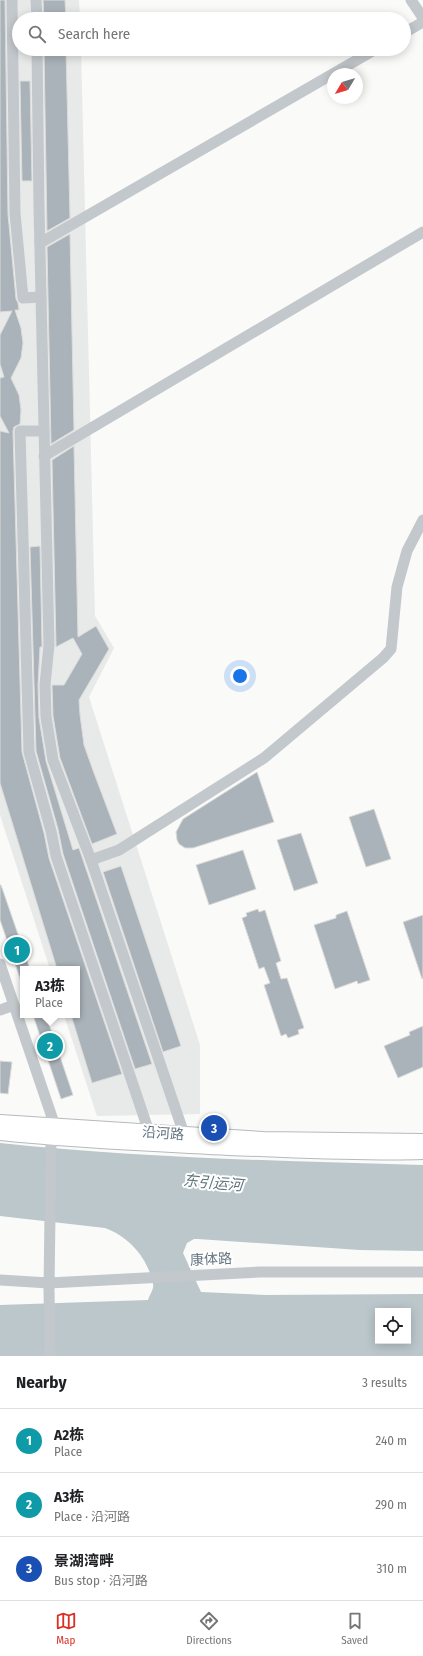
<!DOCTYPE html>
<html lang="en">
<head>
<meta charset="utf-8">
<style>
	:root { --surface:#fff; --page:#f6f6f6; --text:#202124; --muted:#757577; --line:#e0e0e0; --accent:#d93025 }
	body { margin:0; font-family:"Fira Sans Condensed","Noto Sans SC",sans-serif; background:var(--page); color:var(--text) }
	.controls { position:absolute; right:12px; bottom:12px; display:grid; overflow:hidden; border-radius:0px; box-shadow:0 2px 10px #0003 }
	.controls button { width:36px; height:36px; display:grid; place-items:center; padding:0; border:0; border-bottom:1px solid var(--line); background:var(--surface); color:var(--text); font:20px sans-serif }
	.compass { position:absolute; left:327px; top:68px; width:36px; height:36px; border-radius:50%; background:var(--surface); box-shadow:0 2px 10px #0003; rotate:232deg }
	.you { position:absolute; left:240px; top:676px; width:14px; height:14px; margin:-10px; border:3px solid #fff; border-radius:50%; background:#1a73e8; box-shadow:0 0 0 6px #1a73e833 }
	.badge { display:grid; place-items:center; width:26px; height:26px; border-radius:50%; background:var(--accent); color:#fff; font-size:13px; font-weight:700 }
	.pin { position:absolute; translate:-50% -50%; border:2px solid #fff; box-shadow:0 1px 4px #0006 }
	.popup { position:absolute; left:20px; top:966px; width:60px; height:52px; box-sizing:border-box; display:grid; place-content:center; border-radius:0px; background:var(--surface); filter:drop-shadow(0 1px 3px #0005); font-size:13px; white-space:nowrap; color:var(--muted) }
	.popup b { font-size:15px; color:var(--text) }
	.popup::after { content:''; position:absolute; left:50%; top:100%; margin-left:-8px; border:8px solid transparent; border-top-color:var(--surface) }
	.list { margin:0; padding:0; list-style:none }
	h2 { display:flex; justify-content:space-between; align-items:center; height:52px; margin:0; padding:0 16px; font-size:17px }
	h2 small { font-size:13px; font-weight:400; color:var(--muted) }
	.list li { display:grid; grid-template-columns:26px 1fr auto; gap:12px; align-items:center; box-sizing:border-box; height:64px; padding:0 16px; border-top:1px solid var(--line) }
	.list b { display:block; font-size:15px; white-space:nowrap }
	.list p { margin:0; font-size:13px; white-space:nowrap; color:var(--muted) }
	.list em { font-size:13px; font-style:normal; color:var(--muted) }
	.icon { flex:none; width:22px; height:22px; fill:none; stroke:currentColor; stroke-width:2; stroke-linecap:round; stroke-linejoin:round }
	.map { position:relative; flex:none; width:423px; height:1356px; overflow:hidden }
	.search { position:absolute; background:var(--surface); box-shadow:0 2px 10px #0003; left:12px; right:12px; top:12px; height:44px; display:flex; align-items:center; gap:10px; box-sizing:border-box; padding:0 14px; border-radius:22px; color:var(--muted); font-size:15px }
	.sheet { height:244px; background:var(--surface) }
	nav { display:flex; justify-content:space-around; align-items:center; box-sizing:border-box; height:56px; border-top:1px solid var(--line); background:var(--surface); font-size:11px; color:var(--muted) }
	nav a { display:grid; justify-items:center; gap:2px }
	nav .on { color:var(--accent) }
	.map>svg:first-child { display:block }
	.built { fill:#e8e9e9 }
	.water { fill:#bbc7cb; fill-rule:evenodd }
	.building { fill:#aab3b9; stroke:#dcdcda }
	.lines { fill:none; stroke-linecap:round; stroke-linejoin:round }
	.major-casing { stroke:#b5babe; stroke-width:16 }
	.minor { stroke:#c3c8cc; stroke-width:11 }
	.major { stroke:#fff; stroke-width:14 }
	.labels { text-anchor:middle; stroke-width:4; stroke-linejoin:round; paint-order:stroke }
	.street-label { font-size:14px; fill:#657683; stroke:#fff }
	.water-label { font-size:15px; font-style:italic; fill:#60757c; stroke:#fff }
</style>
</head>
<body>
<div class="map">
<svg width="423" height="1356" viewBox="0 0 423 1356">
	<rect width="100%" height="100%" fill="#fafaf8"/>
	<polygon class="built" points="0,0 79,0 80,19 19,19 19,49 81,49 95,616 114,648 89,697 200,1045 200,1114 97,1116 64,1015 77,1015 77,969 50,969 0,815"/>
	<path class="water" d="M0 1143C141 1158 282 1161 423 1165V1251L360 1250 198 1239H194L187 1243 183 1253 201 1292 266 1295 423 1294V1356H0V1305L148 1300C149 1296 152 1292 153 1288 154 1285 152 1280 151 1276 144 1254 127 1236 105 1228L0 1216ZM378 1311H408V1341H378Z"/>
	<g class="building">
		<polygon points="0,0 5,0 8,214 16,299 18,303 19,310 15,310 21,328 23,343 21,358 11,378 19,395 21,410 20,424 14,427 13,431 22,752 44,833 49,858 122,1074 92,1083 71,1015 77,1015 77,969 57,969 0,783 0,431 9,433 0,416 0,378 4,377 0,364 0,335 12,311 0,312"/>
		<polygon points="43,0 65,0 66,19 44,19"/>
		<polygon points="44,49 66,49 70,218 47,231"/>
		<polygon points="20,81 30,81 32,181 22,181"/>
		<polygon points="70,234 74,430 51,444 47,247"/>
		<polygon points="74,446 78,637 96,626 109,649 79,700 80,715 84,745 94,773 117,834 92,844 60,758 53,716 52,685 64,685 82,654 73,638 56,647 52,460"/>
		<polygon points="40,546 42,645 42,647 40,647 38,685 39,718 46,761 73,850 79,848 152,1064 135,1069 63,854 58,829 36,751 30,547"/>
		<polygon points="257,772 274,822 193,848 185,848 179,844 177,840 176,832 183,819"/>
		<polygon points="374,809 391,859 366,867 349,817"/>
		<polygon points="301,833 318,883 294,891 277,840"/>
		<polygon points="243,850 256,889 209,905 196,865"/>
		<polygon points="121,866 181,1046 163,1052 103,872"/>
		<polygon points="0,885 1,885 30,969 23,969 23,984 22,984 0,920"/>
		<polygon points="258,909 259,912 265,910 281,961 276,963 281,979 287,978 304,1028 298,1030 299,1034 288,1038 286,1034 281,1036 264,985 270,983 264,967 259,969 242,918 247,916 246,913"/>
		<polygon points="347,911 370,980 358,984 357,981 335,989 314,925 336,918 336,915"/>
		<polygon points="423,915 423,978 422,979 403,922"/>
		<polygon points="33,1015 46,1015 73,1095 61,1099"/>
		<polygon points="423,1026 423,1067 398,1078 384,1046 410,1035 409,1032"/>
		<polygon points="0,1061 12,1062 8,1094 0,1093"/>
	</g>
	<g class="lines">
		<defs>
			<g id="major">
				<polyline points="0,1122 263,1139 423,1141"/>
				<path d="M0 1133C76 1141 153 1144 229 1148 294 1150 359 1154 423 1152"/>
			</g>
		</defs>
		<use href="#major" class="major-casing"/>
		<g class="minor">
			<polyline points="12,0 15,213 23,298 41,297"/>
			<polyline points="36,0 37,19"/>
			<polyline points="411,0 423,18"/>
			<polyline points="404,33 423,22"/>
			<polyline points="37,49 39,208 49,645 45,685 46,717 53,760 91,860 184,1134"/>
			<polyline points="40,243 376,49"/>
			<polyline points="44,431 20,431 29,752 51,831 56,856 149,1132"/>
			<polyline points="44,456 423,232"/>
			<polyline points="91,860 119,850 264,758 383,658 391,649 397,587 407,551 423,520"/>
			<polyline points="0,964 55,1126 51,1138 49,1289 50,1356"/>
			<polyline points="0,1010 14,1005"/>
			<polyline points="0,1280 49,1283 260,1272 423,1272"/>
		</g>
		<use href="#major" class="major"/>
	</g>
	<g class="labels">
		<g class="street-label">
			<text transform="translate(163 1133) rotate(4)" y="5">沿河路</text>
			<text transform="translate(211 1259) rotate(-3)" y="5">康体路</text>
		</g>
		<g class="water-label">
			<text transform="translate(213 1183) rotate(5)" y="5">东引运河</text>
		</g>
	</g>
</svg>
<div class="controls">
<button><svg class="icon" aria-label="locate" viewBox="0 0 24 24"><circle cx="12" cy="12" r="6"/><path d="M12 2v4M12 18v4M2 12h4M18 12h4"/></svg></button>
</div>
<svg class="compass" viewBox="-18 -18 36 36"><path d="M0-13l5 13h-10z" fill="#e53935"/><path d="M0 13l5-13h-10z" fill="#757577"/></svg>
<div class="you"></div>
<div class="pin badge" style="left:17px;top:950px;background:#0f9aa8">1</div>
<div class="pin badge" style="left:50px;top:1046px;background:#0f9aa8">2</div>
<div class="popup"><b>A3栋</b>Place</div>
<div class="pin badge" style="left:214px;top:1128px;background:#1a4fb4">3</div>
<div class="search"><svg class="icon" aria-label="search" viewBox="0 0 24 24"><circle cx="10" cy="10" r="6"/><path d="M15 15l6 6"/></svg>Search here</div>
</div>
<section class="sheet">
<h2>Nearby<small>3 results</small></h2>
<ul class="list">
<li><span class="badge" style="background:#0f9aa8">1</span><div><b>A2栋</b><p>Place</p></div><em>240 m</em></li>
<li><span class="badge" style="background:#0f9aa8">2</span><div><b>A3栋</b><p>Place · 沿河路</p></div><em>290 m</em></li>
<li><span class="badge" style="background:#1a4fb4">3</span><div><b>景湖湾畔</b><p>Bus stop · 沿河路</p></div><em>310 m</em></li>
</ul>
</section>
<nav>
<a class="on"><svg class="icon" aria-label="map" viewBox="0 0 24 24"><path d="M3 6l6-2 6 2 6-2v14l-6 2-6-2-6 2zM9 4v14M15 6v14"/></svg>Map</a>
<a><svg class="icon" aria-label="directions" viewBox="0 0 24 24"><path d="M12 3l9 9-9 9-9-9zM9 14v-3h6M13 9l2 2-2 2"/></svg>Directions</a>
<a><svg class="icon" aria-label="saved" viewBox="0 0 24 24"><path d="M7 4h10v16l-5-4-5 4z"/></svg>Saved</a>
</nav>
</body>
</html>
